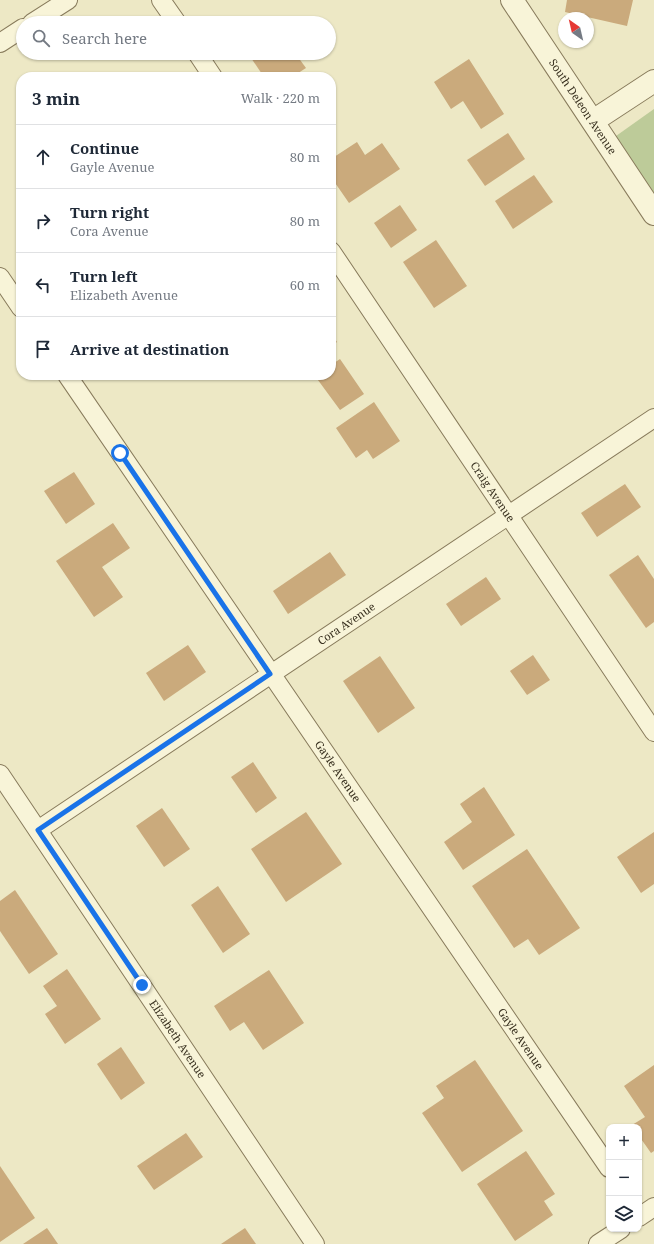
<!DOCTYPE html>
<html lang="en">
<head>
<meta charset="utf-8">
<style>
	:root { --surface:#fff; --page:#f6f6f7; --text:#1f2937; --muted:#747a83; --line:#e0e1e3 }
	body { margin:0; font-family:"Noto Serif",serif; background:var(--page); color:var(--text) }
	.controls { position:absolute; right:12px; bottom:12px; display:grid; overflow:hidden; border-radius:8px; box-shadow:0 1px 3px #0004 }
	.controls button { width:36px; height:36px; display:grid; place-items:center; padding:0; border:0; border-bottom:1px solid var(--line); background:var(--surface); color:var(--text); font:20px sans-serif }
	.compass { position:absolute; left:558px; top:12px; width:36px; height:36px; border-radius:50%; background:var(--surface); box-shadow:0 1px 3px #0004; rotate:326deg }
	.stop { position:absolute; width:12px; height:12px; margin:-9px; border:3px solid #1a73e8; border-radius:50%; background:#fff }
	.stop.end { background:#1a73e8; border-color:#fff; box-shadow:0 1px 4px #0008 }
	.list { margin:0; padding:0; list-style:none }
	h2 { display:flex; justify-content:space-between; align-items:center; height:52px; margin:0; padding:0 16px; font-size:17px }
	h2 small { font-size:13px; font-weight:400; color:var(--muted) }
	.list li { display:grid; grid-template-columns:26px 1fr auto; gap:12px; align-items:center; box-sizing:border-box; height:64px; padding:0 16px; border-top:1px solid var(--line) }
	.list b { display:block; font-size:15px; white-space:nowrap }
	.list p { margin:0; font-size:13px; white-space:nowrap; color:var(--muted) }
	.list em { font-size:13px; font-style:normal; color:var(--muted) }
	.icon { flex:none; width:22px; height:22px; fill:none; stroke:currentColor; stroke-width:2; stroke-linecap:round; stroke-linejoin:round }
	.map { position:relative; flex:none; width:654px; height:1244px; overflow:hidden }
	.search { position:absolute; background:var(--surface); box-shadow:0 1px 3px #0004; left:16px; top:16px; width:320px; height:44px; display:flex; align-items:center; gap:10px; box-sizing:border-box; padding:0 14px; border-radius:22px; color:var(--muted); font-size:15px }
	.panel { position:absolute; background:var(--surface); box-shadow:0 1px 3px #0004; left:16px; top:72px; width:320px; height:308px; border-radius:16px }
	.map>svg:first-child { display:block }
	.green { fill:#bdcb99 }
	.building { fill:#caaa7c }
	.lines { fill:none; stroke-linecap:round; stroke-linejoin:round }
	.minor-casing { stroke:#887b5c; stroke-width:20 }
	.tertiary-casing { stroke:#887b5c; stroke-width:24 }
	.minor { stroke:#f8f4d8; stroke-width:18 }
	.tertiary { stroke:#f8f4d8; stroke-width:22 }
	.route { stroke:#1a73e8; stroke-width:5 }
	.labels { text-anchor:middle; stroke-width:3.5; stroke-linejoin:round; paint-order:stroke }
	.street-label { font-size:11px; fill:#38301f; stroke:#f5f1d5 }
</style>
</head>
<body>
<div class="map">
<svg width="654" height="1244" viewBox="0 0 654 1244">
	<rect width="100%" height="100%" fill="#ede8c5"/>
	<polygon class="green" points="654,109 654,194 616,136"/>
	<g class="building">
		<polygon points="567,0 633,0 627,26 565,12"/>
		<polygon points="252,53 295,53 306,68 292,77 264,77 249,55"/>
		<polygon points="469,59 504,114 481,129 463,101 451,109 434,82"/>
		<polygon points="508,133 525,159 485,186 467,160"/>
		<polygon points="357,142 365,155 382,143 400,169 349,203 331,177 331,159"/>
		<polygon points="534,175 553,202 513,229 495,201"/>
		<polygon points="400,205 417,230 391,248 374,223"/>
		<polygon points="436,240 467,286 434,308 403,262"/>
		<polygon points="331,333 337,342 331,346"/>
		<polygon points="340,359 364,394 340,410 315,376 331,375 331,365"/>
		<polygon points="374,402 400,441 373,459 367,450 356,458 336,428"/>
		<polygon points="74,472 95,504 66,524 44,491"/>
		<polygon points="625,484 641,507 597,537 581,513"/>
		<polygon points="113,523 130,548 102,567 123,597 94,617 56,561"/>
		<polygon points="330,552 346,575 288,614 273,591"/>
		<polygon points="638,555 654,579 654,622 646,628 609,575"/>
		<polygon points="486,577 501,599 461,626 446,604"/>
		<polygon points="188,645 206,672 164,701 146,673"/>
		<polygon points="533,655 550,680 527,695 510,671"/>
		<polygon points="380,656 415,708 378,733 343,681"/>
		<polygon points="253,762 277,798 256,813 231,777"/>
		<polygon points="484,787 515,835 463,870 444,842 472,822 460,804"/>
		<polygon points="162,808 190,849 164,867 136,826"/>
		<polygon points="306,812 342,864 286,902 251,849"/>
		<polygon points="654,832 654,884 641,893 617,857"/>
		<polygon points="527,849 580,928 539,955 528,939 514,948 472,886"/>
		<polygon points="218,886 250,934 223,953 191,905"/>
		<polygon points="15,890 58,954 29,974 0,931 0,901"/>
		<polygon points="67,969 101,1019 65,1044 45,1014 57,1006 43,986"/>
		<polygon points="269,970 304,1023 263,1050 244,1022 230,1031 214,1006"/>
		<polygon points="121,1047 145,1083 121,1100 97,1064"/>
		<polygon points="475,1060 523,1131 462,1172 422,1113 444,1098 436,1086"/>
		<polygon points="654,1065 654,1151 651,1153 639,1136 639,1127 632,1125 645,1117 624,1086"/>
		<polygon points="186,1133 203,1157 154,1190 137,1166"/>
		<polygon points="526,1151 555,1194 544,1201 553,1215 515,1241 477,1184"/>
		<polygon points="0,1166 35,1218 0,1242"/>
		<polygon points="47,1228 58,1244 23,1244"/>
		<polygon points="245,1228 256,1244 221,1244"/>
	</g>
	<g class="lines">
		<defs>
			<g id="minor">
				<polyline points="161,0 177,23"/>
				<polyline points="32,23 68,0"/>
				<polyline points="0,43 23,28"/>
				<polyline points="197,53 213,77"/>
				<path id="s1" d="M331 251 654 732"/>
				<polyline points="0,277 21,308"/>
				<path id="s2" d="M67 375 609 1168"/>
				<path id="s3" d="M0 774 315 1244"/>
				<path id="s4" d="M38 830 654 418"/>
				<polyline points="639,1217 654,1207"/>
				<polyline points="598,1244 621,1229"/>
			</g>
			<g id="tertiary">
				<path id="s5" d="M512 0 654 214"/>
				<polyline points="593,121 654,81"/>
			</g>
		</defs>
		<use href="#minor" class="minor-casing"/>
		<use href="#tertiary" class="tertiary-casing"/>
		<use href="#minor" class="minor"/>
		<use href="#tertiary" class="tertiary"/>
	</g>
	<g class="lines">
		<polyline class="route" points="120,453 270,674 38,830 142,985"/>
	</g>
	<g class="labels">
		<g class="street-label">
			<text dy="4" stroke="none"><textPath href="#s5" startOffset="128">South Deleon Avenue</textPath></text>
			<text dy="4" stroke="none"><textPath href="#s1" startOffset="290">Craig Avenue</textPath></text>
			<text dy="4" stroke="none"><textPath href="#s4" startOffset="371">Cora Avenue</textPath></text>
			<text dy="4" stroke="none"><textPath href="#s2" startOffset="480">Gayle Avenue</textPath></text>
			<text dy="4" stroke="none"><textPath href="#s3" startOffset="319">Elizabeth Avenue</textPath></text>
			<text dy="4" stroke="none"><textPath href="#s2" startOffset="804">Gayle Avenue</textPath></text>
		</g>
	</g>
</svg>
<div class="controls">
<button>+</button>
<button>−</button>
<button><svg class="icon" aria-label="layers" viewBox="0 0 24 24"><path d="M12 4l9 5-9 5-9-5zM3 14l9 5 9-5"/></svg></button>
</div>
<svg class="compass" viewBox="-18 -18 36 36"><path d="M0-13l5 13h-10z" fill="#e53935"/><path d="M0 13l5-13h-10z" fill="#747a83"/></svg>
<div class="stop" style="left:120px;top:453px"></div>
<div class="stop end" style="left:142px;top:985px"></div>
<div class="search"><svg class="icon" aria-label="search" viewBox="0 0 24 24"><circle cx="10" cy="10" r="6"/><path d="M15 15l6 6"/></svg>Search here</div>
<section class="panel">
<h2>3 min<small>Walk · 220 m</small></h2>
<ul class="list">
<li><svg class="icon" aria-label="ahead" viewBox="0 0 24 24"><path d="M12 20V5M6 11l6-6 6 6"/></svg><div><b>Continue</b><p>Gayle Avenue</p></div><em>80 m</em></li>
<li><svg class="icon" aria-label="right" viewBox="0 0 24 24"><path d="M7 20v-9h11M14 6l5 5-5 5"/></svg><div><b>Turn right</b><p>Cora Avenue</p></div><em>80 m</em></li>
<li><svg class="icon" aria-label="left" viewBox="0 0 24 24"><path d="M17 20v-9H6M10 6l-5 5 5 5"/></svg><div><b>Turn left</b><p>Elizabeth Avenue</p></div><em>60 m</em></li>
<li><svg class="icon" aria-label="arrive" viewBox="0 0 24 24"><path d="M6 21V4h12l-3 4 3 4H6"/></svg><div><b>Arrive at destination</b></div></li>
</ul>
</section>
</div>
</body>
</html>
